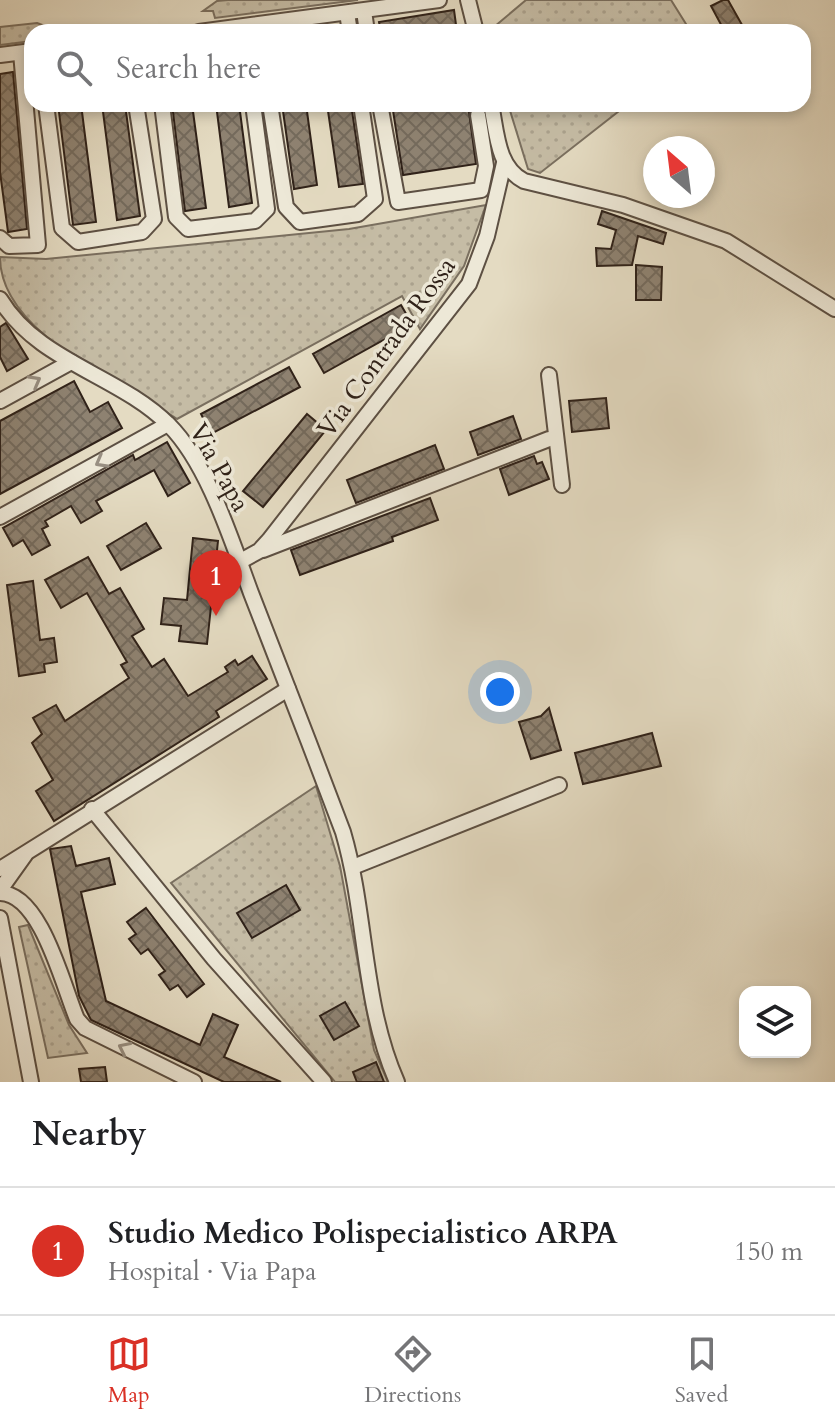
<!DOCTYPE html>
<html lang="en">
<head>
<meta charset="utf-8">
<style>
	:root { --surface:#fff; --page:#f2f2f2; --text:#202124; --muted:#757577; --line:#e0e0e0; --accent:#d93025 }
	body { margin:0; font-family:Cardo,serif; background:var(--page); color:var(--text) }
	.controls { position:absolute; right:24px; bottom:24px; display:grid; overflow:hidden; border-radius:16px; box-shadow:0 4px 12px #0003 }
	.controls button { width:72px; height:72px; display:grid; place-items:center; padding:0; border:0; border-bottom:2px solid var(--line); background:var(--surface); color:var(--text); font:40px sans-serif }
	.compass { position:absolute; left:643px; top:136px; width:72px; height:72px; border-radius:50%; background:var(--surface); box-shadow:0 4px 12px #0003; rotate:332deg }
	.you { position:absolute; left:500px; top:692px; width:28px; height:28px; margin:-20px; border:6px solid #fff; border-radius:50%; background:#1a73e8; box-shadow:0 0 0 12px #1a73e833 }
	.badge { display:grid; place-items:center; width:52px; height:52px; border-radius:50%; background:var(--accent); color:#fff; font-size:26px; font-weight:700 }
	.pin { position:absolute; translate:-50% -66px; filter:drop-shadow(0 2px 4px #0008) }
	.pin::after { content:''; position:absolute; top:42px; width:28px; height:24px; background:inherit; clip-path:polygon(0 0,100% 0,50% 100%) }
	.list { margin:0; padding:0; list-style:none }
	h2 { display:flex; justify-content:space-between; align-items:center; height:104px; margin:0; padding:0 32px; font-size:34px }
	h2 small { font-size:26px; font-weight:400; color:var(--muted) }
	.list li { display:grid; grid-template-columns:52px 1fr auto; gap:24px; align-items:center; box-sizing:border-box; height:128px; padding:0 32px; border-top:2px solid var(--line) }
	.list b { display:block; font-size:30px; white-space:nowrap }
	.list p { margin:0; font-size:26px; white-space:nowrap; color:var(--muted) }
	.list em { font-size:26px; font-style:normal; color:var(--muted) }
	.icon { flex:none; width:44px; height:44px; fill:none; stroke:currentColor; stroke-width:2; stroke-linecap:round; stroke-linejoin:round }
	.map { position:relative; flex:none; width:835px; height:1082px; overflow:hidden }
	.search { position:absolute; background:var(--surface); box-shadow:0 4px 12px #0003; left:24px; right:24px; top:24px; height:88px; display:flex; align-items:center; gap:20px; box-sizing:border-box; padding:0 28px; border-radius:24px; color:var(--muted); font-size:30px }
	.sheet { height:232px; background:var(--surface) }
	nav { display:flex; justify-content:space-around; align-items:center; box-sizing:border-box; height:112px; border-top:2px solid var(--line); background:var(--surface); font-size:22px; color:var(--muted) }
	nav a { display:grid; justify-items:center; gap:4px }
	nav .on { color:var(--accent) }
	.map>svg:first-child { display:block }
	.green { fill:url(#green-dots); stroke:#7a6f5f; stroke-width:2 }
	.building { fill:url(#building-cross-hatch); stroke:#302219; stroke-width:2 }
	.lines { fill:none; stroke-linecap:round; stroke-linejoin:round }
	.minor-casing { stroke:#5d5043; stroke-width:18 }
	.minor { stroke:#ede8d7; stroke-width:14 }
	.oneway { stroke:#988f82 }
	.labels { text-anchor:middle; stroke-width:7; stroke-linejoin:round; paint-order:stroke }
	.street-label { font-size:26px; fill:#302219; stroke:#ede8d7 }
</style>
</head>
<body>
<div class="map">
<svg width="835" height="1082" viewBox="0 0 835 1082">
	<defs>
		<pattern id="green-dots" width="8" height="8" patternUnits="userSpaceOnUse" patternTransform="scale(2)"><rect width="8" height="8" fill="#c5bca5"/><path d="M2 2h.1M6 6h.1" fill="none" stroke="#aaa18d" stroke-width="1.8" stroke-linecap="round"/></pattern>
		<pattern id="building-cross-hatch" width="8" height="8" patternUnits="userSpaceOnUse" patternTransform="scale(2)"><rect width="8" height="8" fill="#8e8271"/><path d="M0 0l8 8M0 8l8-8" fill="none" stroke="#746a5c"/></pattern>
	</defs>
	<rect width="100%" height="100%" fill="#e4dbc2"/>
	<filter id="stains"><feTurbulence type="fractalNoise" baseFrequency=".0025" numOctaves="4"/><feColorMatrix values="0 0 0 0 .2 0 0 0 0 .09 0 0 0 0 .02 0 0 0 .5 -.17"/></filter>
	<radialGradient id="worn" r=".72"><stop offset=".6" stop-color="#630" stop-opacity="0"/><stop offset="1" stop-color="#630" stop-opacity=".3"/></radialGradient>
	<g class="green">
		<polygon points="228,0 358,0 215,18 213,11 203,11 217,1"/>
		<polygon points="526,0 671,0 691,32 488,32"/>
		<polygon points="37,23 53,29 32,32 32,41 0,45 0,27"/>
		<polygon points="508,104 628,104 540,173 528,169"/>
		<path d="M486 205 464 266 420 329 402 296 177 419C121 382 0 334 0 257L46 259 349 229Z"/>
		<polygon points="316,786 340,866 374,1050 388,1082 335,1082 171,883"/>
		<polygon points="28,925 69,1025 87,1053 48,1058 19,927"/>
	</g>
	<g class="building">
		<polygon points="723,0 728,0 746,32 725,32 711,6"/>
		<polygon points="454,10 457,32 381,32 379,22"/>
		<polygon points="13,72 27,229 8,232 0,172 0,74"/>
		<polygon points="58,104 81,104 96,222 73,225"/>
		<polygon points="102,104 125,104 140,216 117,220"/>
		<polygon points="172,104 192,104 206,208 185,211"/>
		<polygon points="216,104 239,104 252,203 229,207"/>
		<polygon points="282,104 306,104 317,185 294,189"/>
		<polygon points="327,104 351,104 363,184 339,187"/>
		<polygon points="392,104 468,104 476,164 403,175"/>
		<polygon points="602,211 666,233 663,244 638,236 632,265 597,266 596,248 611,249 616,230 598,224"/>
		<polygon points="636,265 662,267 661,300 636,300"/>
		<polygon points="401,305 412,324 324,373 313,354"/>
		<polygon points="6,323 28,359 7,371 0,357 0,327"/>
		<polygon points="289,367 300,387 211,434 201,414"/>
		<polygon points="74,381 90,412 108,402 122,428 0,494 0,421"/>
		<polygon points="606,398 609,428 572,432 569,401"/>
		<polygon points="307,414 326,430 263,507 243,491"/>
		<polygon points="513,416 521,439 478,455 470,432"/>
		<polygon points="167,442 190,483 168,496 154,470 96,501 102,511 81,523 71,506 45,521 48,526 42,529 50,545 32,555 23,540 13,546 3,528 133,455 135,460"/>
		<polygon points="435,445 444,469 356,503 347,480"/>
		<polygon points="534,456 537,464 542,462 549,479 509,495 500,469"/>
		<polygon points="430,498 438,520 392,537 393,541 300,575 291,550"/>
		<polygon points="146,523 161,548 121,570 107,546"/>
		<polygon points="193,538 218,541 207,644 179,641 181,626 161,624 164,598 187,600"/>
		<polygon points="88,557 109,594 120,588 144,629 132,636 152,667 164,659 188,696 228,672 225,667 235,660 238,665 252,656 267,679 216,711 219,717 54,821 36,791 53,780 32,743 42,734 33,718 56,705 65,721 129,678 121,665 127,662 87,593 61,608 45,580"/>
		<polygon points="33,581 40,640 54,638 57,662 44,664 45,672 19,676 7,585"/>
		<polygon points="549,708 561,750 531,759 519,722 541,716"/>
		<polygon points="652,733 661,766 583,784 575,753"/>
		<polygon points="71,846 76,866 109,858 115,884 81,892 106,1001 200,1045 213,1014 238,1025 224,1057 281,1082 224,1082 91,1020 79,996 50,849"/>
		<polygon points="286,885 300,910 252,938 237,913"/>
		<polygon points="146,908 204,984 187,997 178,985 170,990 159,975 165,971 148,949 141,954 129,939 136,934 127,922"/>
		<polygon points="345,1002 359,1026 334,1040 320,1016"/>
		<polygon points="376,1062 384,1082 357,1082 353,1072"/>
		<polygon points="105,1067 107,1082 81,1082 79,1069"/>
	</g>
	<g class="lines">
		<defs>
			<g id="minor">
				<polyline points="468,0 476,32"/>
				<polyline points="364,11 367,32"/>
				<polyline points="347,13 350,32"/>
				<polyline points="199,32 439,0"/>
				<polyline points="0,55 32,51"/>
				<polyline points="46,104 62,228 78,242 142,232 154,219 136,104"/>
				<polyline points="162,104 176,217 188,229 255,221 267,209 253,104"/>
				<polyline points="270,104 286,207 300,222 358,214 375,199 361,104"/>
				<polyline points="380,104 398,202 481,190 486,166 478,115"/>
				<path d="M491 104C497 133 497 167 524 181L623 205 726 241 835 309"/>
				<polyline points="0,238 9,246 38,245 21,53"/>
				<path d="M0 299C38 362 119 375 169 425 208 464 232 542 251 593 282 673 313 752 343 832 367 914 362 1003 397 1082"/>
				<polyline points="549,375 562,485"/>
				<polyline points="0,401 71,362"/>
				<polyline points="0,517 168,424"/>
				<polyline points="263,550 549,439"/>
				<polyline points="239,562 259,551 269,540 469,284 487,236 504,163"/>
				<polyline points="92,809 214,959 324,1082"/>
				<polyline points="353,867 559,785"/>
				<polyline points="0,869 288,689"/>
				<polyline points="0,890 25,855"/>
				<path d="M0 893C41 893 63 986 77 1019L85 1028 194 1082"/>
				<polyline points="0,918 31,1082"/>
			</g>
		</defs>
		<use href="#minor" class="minor-casing"/>
		<use href="#minor" class="minor"/>
	</g>
	<defs><path id="oneway-chevron" d="M-2-3.5L2.5 0L-2 3.5" fill="none" stroke-width="1.6" stroke-linecap="round" stroke-linejoin="round" transform="scale(2)"/></defs>
	<g class="oneway">
		<use href="#oneway-chevron" transform="translate(35 381) rotate(-29)"/>
		<use href="#oneway-chevron" transform="translate(101 462) rotate(151)"/>
		<use href="#oneway-chevron" transform="translate(124 1048) rotate(-154)"/>
	</g>
	<g class="labels">
		<g class="street-label">
			<text transform="translate(386 347) rotate(-54)" y="9">Via Contrada Rossa</text>
			<text transform="translate(220 467) rotate(61)" y="9">Via Papa</text>
		</g>
	</g>
	<rect width="100%" height="100%" filter="url(#stains)"/>
	<rect width="100%" height="100%" fill="url(#worn)"/>
</svg>
<div class="controls">
<button><svg class="icon" aria-label="layers" viewBox="0 0 24 24"><path d="M12 4l9 5-9 5-9-5zM3 14l9 5 9-5"/></svg></button>
</div>
<svg class="compass" viewBox="-18 -18 36 36"><path d="M0-13l5 13h-10z" fill="#e53935"/><path d="M0 13l5-13h-10z" fill="#757577"/></svg>
<div class="you"></div>
<div class="pin badge" style="left:216px;top:616px">1</div>
<div class="search"><svg class="icon" aria-label="search" viewBox="0 0 24 24"><circle cx="10" cy="10" r="6"/><path d="M15 15l6 6"/></svg>Search here</div>
</div>
<section class="sheet">
<h2>Nearby<small></small></h2>
<ul class="list">
<li><span class="badge">1</span><div><b>Studio Medico Polispecialistico ARPA</b><p>Hospital · Via Papa</p></div><em>150 m</em></li>
</ul>
</section>
<nav>
<a class="on"><svg class="icon" aria-label="map" viewBox="0 0 24 24"><path d="M3 6l6-2 6 2 6-2v14l-6 2-6-2-6 2zM9 4v14M15 6v14"/></svg>Map</a>
<a><svg class="icon" aria-label="directions" viewBox="0 0 24 24"><path d="M12 3l9 9-9 9-9-9zM9 14v-3h6M13 9l2 2-2 2"/></svg>Directions</a>
<a><svg class="icon" aria-label="saved" viewBox="0 0 24 24"><path d="M7 4h10v16l-5-4-5 4z"/></svg>Saved</a>
</nav>
</body>
</html>
